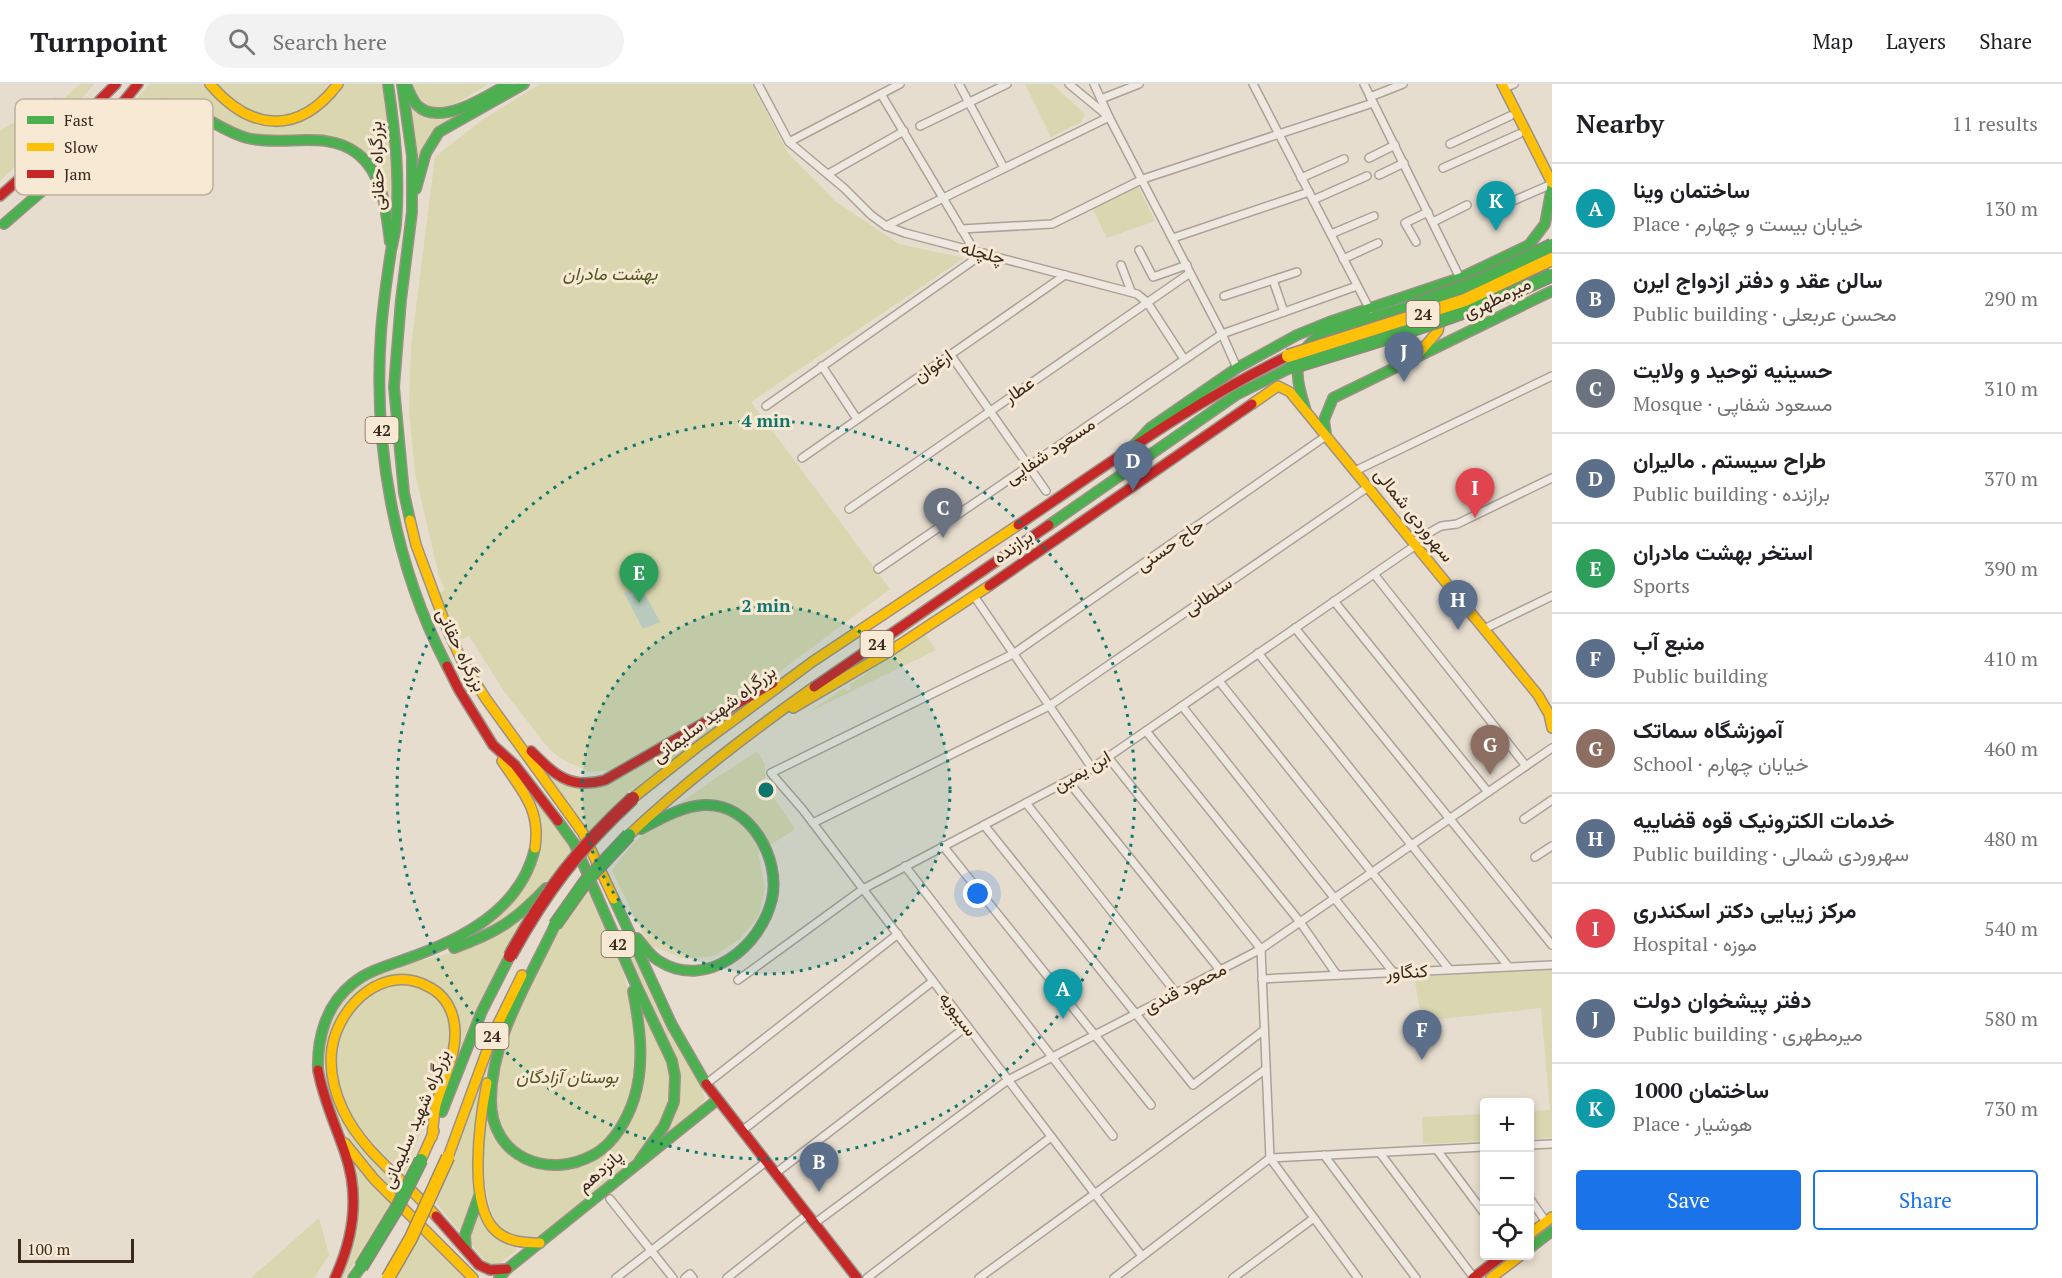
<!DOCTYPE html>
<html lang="en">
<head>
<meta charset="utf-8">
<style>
	:root { --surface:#fff; --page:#f2f2f2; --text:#202124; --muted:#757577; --line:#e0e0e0; --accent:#1a73e8 }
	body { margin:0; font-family:"PT Serif",Vazirmatn,serif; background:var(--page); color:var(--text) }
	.controls { position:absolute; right:18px; bottom:18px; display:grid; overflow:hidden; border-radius:6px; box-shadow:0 3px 9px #0003 }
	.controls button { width:54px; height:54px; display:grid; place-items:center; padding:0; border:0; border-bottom:2px solid var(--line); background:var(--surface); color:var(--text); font:30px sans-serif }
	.scale { position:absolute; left:18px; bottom:15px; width:116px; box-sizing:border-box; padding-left:6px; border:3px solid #3b291e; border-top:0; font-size:16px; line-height:21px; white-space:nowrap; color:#3b291e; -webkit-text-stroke:4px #f7e9d4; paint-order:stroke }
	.you { position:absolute; left:978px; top:810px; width:21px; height:21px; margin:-15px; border:4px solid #fff; border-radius:50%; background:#1a73e8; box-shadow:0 0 0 9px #1a73e833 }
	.badge { display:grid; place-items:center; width:39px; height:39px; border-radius:50%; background:var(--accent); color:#fff; font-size:20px; font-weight:700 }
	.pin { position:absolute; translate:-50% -50px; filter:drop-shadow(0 2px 3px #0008) }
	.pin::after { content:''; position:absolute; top:32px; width:21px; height:18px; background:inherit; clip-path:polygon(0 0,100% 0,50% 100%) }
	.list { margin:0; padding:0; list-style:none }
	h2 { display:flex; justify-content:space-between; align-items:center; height:78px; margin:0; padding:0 24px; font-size:26px }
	h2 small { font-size:20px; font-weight:400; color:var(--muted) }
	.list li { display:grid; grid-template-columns:39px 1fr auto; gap:18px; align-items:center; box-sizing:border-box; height:90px; padding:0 24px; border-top:2px solid var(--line) }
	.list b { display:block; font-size:22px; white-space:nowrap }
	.list p { margin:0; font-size:20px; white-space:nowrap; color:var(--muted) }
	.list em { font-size:20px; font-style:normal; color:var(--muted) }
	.actions { display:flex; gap:12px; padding:18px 24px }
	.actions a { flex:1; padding:14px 0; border:2px solid var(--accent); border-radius:6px; text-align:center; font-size:21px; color:var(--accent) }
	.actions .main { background:var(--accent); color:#fff }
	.icon { flex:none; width:33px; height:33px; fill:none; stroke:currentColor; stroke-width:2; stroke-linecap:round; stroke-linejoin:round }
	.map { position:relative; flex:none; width:1552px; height:1194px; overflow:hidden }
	header { display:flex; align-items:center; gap:36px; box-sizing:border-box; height:84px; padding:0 30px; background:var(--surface); border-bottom:2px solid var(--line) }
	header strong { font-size:28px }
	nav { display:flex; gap:33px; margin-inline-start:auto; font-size:21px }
	.search { width:420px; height:54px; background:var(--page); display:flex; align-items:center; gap:15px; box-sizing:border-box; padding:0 21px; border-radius:33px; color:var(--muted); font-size:22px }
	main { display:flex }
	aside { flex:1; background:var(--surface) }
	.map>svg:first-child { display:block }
	.green { fill:#d9d6b0 }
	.water { fill:#b9cbbe }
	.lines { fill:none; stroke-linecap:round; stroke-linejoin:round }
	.street-casing { stroke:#aba297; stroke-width:10 }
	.fast-casing { stroke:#9b9186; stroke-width:12 }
	.slow-casing { stroke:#9b9186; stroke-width:12 }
	.jam-casing { stroke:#9b9186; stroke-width:12 }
	.street { stroke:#eee8e0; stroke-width:7 }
	.fast { stroke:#4caf50; stroke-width:9 }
	.slow { stroke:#ffc107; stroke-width:9 }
	.jam { stroke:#c62828; stroke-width:9 }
	.fast-bridge-casing { stroke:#91877e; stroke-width:15; stroke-linecap:butt }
	.slow-bridge-casing { stroke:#91877e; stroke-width:15; stroke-linecap:butt }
	.jam-bridge-casing { stroke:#91877e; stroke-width:15; stroke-linecap:butt }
	.fast-bridge { stroke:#4caf50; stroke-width:12 }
	.slow-bridge { stroke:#ffc107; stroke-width:12 }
	.jam-bridge { stroke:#c62828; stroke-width:12 }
	.ring { fill:none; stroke:#0f766e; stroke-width:3; stroke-dasharray:3 6 }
	.labels { text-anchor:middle; stroke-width:6; stroke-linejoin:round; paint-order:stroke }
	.shield { fill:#f7e9d4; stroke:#736355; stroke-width:1.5 }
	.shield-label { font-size:16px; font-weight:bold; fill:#3b291e }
	.street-label { font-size:18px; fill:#3b291e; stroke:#f7e9d4 }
	.park-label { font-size:18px; font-style:italic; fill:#515923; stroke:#f7e9d4 }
	.key { fill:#f7e9d4; stroke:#bfaf9d; stroke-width:1.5 }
	.key-label { font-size:16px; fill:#3b291e }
	.centre { fill:#0f766e; stroke:#f7e9d4; stroke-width:3 }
	.ring-label { font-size:18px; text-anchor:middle; font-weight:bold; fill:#0f766e; stroke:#f7e9d4; stroke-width:6; stroke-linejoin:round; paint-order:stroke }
</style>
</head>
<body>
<header>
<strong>Turnpoint</strong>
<div class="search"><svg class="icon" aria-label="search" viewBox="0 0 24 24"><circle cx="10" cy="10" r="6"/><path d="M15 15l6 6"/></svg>Search here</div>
<nav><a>Map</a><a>Layers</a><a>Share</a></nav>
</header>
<main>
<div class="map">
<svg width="1552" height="1194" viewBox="0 0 1552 1194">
	<rect width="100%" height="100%" fill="#e6ddce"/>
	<g class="green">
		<polygon points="80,0 94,0 71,27 0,97 0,47 56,13 60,18"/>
		<path d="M149 0H206L216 14 288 39 343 0H383C391 49 393 97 390 147L387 111 339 54 320 50 283 53 263 51 243 47 177 16 158 15 129 24Z"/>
		<polygon points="214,0 334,0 317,19 292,31 267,33 238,24"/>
		<path d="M413 0H488C461 17 429 43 413 0Z"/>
		<polygon points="540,0 752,0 788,69 835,117 899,160 964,174 751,318 890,505 774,592 724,623 615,686 589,688 560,674 549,665 504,607 469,552 458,557 440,509 445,505 439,492 415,389 409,328 411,264 435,73 482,36"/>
		<polygon points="1025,0 1052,0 1085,30 1081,38 1051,53"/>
		<path d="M405 2C411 10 417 23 425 30 437 41 467 24 480 18L441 42 418 85Z"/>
		<polygon points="1138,103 1155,137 1107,154 1093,125"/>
		<polygon points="925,550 936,566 809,628 844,604 847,607 852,605 849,601"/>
		<polygon points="776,599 626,710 588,748 539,678 578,704"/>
		<path d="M757 667 765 680V701L795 745 758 769 765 804 759 831 740 855 714 872 685 875 649 861 612 787C642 739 709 699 757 667Z"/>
		<polygon points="538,716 572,767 519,830 494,847 471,850 523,801 537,736"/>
		<polygon points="589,802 617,868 638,940 632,1009 612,1050 589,1069 556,1079 520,1068 509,1059 495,1032 499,982 525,910 548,864 566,834"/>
		<path d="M528 826 482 914 465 952 442 1016 454 928 405 891 343 928 331 1002 399 1102 397 1109C350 1065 301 999 334 934 343 915 355 901 374 892 407 876 446 874 479 859 496 852 513 837 528 826Z"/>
		<polygon points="632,863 698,995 705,1014 701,1023 648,1068 679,1012 623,865"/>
		<polygon points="1552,886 1552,1054 1530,1055 1530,1027 1550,1026 1541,924 1422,937 1414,893"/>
		<polygon points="407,897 441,915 453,946 447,981 405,1089 380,1067 352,1034 334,986 340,943 370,907"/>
		<path d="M640 923 673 990 668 1025 642 1069 533 1156C526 1154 513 1154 507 1150 478 1130 483 1053 486 1022L501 1060 564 1085 629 1038Z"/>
		<polygon points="492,970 484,999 474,1115 462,1146 458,1146 436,1118"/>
		<polygon points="1484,1030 1484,1057 1423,1060 1422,1033"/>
		<polygon points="346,1066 392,1117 369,1158 344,1194 338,1194 354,1140"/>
		<polygon points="480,1121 516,1162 516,1167 499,1180 489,1181 467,1155"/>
		<polygon points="319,1134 329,1171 314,1194 251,1194"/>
		<polygon points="422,1147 466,1194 397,1194"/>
	</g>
	<polygon class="water" points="640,501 660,538 643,545 624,509"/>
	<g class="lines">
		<defs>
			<g id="street">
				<polyline points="758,0 789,58 844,104 871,131 886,142 905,149 1137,210 1147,218 1184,275"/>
				<polyline points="959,0 1004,84"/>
				<polyline points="1069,0 1109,33 1222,250 1237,284"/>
				<polyline points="1253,0 1370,226"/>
				<polyline points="1364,0 1460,194"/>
				<polyline points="1504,4 1514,0"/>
				<polyline points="881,10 974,166"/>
				<polyline points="1370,13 1403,0"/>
				<polyline points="1101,15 1139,0"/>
				<polyline points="920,42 1007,0"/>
				<polyline points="789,58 900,0"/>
				<polyline points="1450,60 1510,32"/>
				<polyline points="1369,74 1395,61"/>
				<polyline points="1443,84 1519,50"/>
				<polyline points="828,90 904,47"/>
				<polyline points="1379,91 1404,79"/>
				<polyline points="1301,94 1344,75"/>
				<polyline points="1313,116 1367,92"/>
				<polyline points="1499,123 1552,100"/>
				<polyline points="1433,138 1467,121"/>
				<polyline points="886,142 1109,33 1094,0"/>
				<polyline points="961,145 1052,140 1143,95 1373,19"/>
				<polyline points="1331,150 1374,132"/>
				<polyline points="1173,154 1309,108"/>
				<polyline points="1416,158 1405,139 1428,128"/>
				<polyline points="1139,166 1153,193 1187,181"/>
				<polyline points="1343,175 1378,159"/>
				<polyline points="1121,181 1131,207"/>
				<polyline points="1273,196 1284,228"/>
				<polyline points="1224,212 1297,188"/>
				<polyline points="950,270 1046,407"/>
				<polyline points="822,282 857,335"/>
				<polyline points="766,322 984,169"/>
				<polyline points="802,374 1065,191"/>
				<polyline points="1355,387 1552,292"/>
				<polyline points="849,425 1190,189"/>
				<polyline points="1413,458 1441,442 1457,440 1552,394"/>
				<polyline points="878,485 1222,250 1357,202"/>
				<polyline points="1374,490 1526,682"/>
				<polyline points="974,512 1092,684"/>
				<polyline points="1334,517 1488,708"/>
				<polyline points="1295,544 1552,861"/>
				<polyline points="1484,545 1552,512"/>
				<polyline points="1258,569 1508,882"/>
				<polyline points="1219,597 1449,885"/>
				<polyline points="1182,622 1393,888"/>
				<polyline points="1146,647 1300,838 1337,891"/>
				<polyline points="1108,673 1261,865"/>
				<polyline points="1068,697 1220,886"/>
				<polyline points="1026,719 1176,909"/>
				<polyline points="1524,735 1552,716"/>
				<polyline points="813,739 1049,622 1368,403"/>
				<polyline points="984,741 1193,1001 1264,946"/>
				<polyline points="943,762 1151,1021"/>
				<polyline points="1535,773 1552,762"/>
				<polyline points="905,782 1113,1052"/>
				<polyline points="1261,865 1270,1074"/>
				<polyline points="1262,895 1552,881"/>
				<polyline points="738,896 863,805 1092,684 1416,461"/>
				<polyline points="706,1000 898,850"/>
				<polyline points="743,1046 933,897"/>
				<polyline points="1530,1061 1552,1060"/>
				<polyline points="1437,1066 1484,1129"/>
				<polyline points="1380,1069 1474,1194"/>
				<polyline points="1324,1071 1416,1194"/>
				<polyline points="1270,1074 1484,1063"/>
				<polyline points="1270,1074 1358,1194"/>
				<polyline points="776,1089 967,942"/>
				<polyline points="610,1115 673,1194"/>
				<polyline points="1530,1115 1546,1138"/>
				<polyline points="815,1139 1008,996 1261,865 1552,664"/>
				<polyline points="1142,1172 803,726 771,689 1013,570 1326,352"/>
				<polyline points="616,1194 767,1077"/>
				<polyline points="685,1194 690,1190 693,1194"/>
				<polyline points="727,1194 808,1130"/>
				<polyline points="867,1194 1051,1053"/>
				<polyline points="979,1194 1266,985"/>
				<polyline points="1114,1194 1270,1074"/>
				<polyline points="1233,1194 1314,1134"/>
			</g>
			<g id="fast">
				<path d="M388 0C395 47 400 93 396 140 395 149 393 158 391 167 387 193 383 221 381 248 373 362 394 480 447 582"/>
				<polyline points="402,0 412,72 412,128 401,216 394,303 404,409 410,436"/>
				<path d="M406 0C409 7 412 15 417 21 439 44 487 12 508 0"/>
				<polyline points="416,105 426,69 439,48 524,0"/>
				<path d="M4 140 133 28C140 26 147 22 155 21 191 16 215 46 247 54 283 63 327 45 358 70 384 91 386 128 390 158"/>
				<path d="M1306 327C1295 291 1290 272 1323 248L1416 220"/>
				<polyline points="1326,350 1324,336 1333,314 1552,207"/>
				<polyline points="1134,361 1150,344 1237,284 1297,251 1329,238 1460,194 1529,161 1545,140 1552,102"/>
				<polyline points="1049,441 1236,311 1290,284"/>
				<polyline points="558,737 574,759 636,901 672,977 675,992 674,1018 664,1042 640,1076"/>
				<polyline points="614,815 672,941 706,1000"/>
				<path d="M555 841C529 896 492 953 491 1015 490 1073 548 1097 595 1070 614 1059 627 1036 634 1015 645 980 640 943 633 907"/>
				<path d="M637 854C644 862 650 872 659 877 706 907 761 863 772 815 781 775 750 718 704 721 682 722 660 735 641 745"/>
				<path d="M454 864C496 849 515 837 546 804"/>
				<path d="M318 986C317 954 326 921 352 900 367 887 387 882 406 875 461 856 521 826 535 764"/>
				<polyline points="442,1028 482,927 510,872"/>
				<polyline points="1530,1164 1552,1147"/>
				<polyline points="466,1166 465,1151 479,1112"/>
				<polyline points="353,1194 361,1183"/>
				<polyline points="499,1194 507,1185 717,1016"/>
			</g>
			<g id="slow">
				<path d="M210 0C251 48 299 51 338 0"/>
				<polyline points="1502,0 1552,99"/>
				<polyline points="1420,268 1438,247 1440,235"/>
				<polyline points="1252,320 1278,302 1290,308 1538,611 1549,630 1552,644"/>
				<polyline points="410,436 416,461 448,547 463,579 486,615 583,749 614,815"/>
				<polyline points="793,624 890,567 989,502"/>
				<path d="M502 677C522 707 541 725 535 764"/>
				<polyline points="633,714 696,664 812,578 1018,441"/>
				<path d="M629 751C687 696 749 649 814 603"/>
				<path d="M487 999C480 1034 467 1121 496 1147 508 1158 525 1159 540 1159"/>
				<path d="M432 1053C433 1042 434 1032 436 1021 444 992 461 964 453 933 449 919 440 908 427 902 384 879 339 921 332 964 329 985 334 1007 343 1026 363 1069 406 1097 436 1132"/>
				<polyline points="345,1059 374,1095 473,1194"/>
				<polyline points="448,1073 493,950 522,891"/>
				<polyline points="421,1076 434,1047"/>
				<polyline points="1530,1150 1552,1133"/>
				<polyline points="1491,1194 1520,1172"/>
			</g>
			<g id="jam">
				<polyline points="56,88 115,28 138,0"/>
				<polyline points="0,112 35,81 116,0"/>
				<path d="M1018 441C1106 382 1192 318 1288 272"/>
				<polyline points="989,502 1252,320"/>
				<polyline points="447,582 459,606 493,661 515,681 558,737"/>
				<polyline points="814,603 1049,441"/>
				<path d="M531 667C555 691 570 706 605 696L773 599"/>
				<path d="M318 986C323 1015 336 1042 345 1069 360 1112 354 1153 335 1194"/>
				<polyline points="706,1000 857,1194"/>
				<polyline points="436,1132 479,1181 490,1186 507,1185"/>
				<polyline points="1473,1194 1502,1172"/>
			</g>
		</defs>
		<use href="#street" class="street-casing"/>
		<use href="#fast" class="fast-casing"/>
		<use href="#slow" class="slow-casing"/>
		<use href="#jam" class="jam-casing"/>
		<use href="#street" class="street"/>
		<use href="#fast" class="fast"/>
		<use href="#slow" class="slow"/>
		<use href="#jam" class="jam"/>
		<defs>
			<g id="fast-bridge">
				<polyline points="1416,220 1486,194 1552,161"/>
				<path d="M1290 284C1380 256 1467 232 1552 191"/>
				<polyline points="555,841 586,797 629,751"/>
				<polyline points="361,1183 397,1124 421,1076"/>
			</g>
			<g id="slow-bridge">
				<polyline points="1288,272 1465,216 1552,175"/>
				<polyline points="388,1194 411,1154 448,1073"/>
			</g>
			<path id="jam-bridge" d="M510 872C546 806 578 765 633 714"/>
		</defs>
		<use href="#fast-bridge" class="fast-bridge-casing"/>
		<use href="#slow-bridge" class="slow-bridge-casing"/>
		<use href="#jam-bridge" class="jam-bridge-casing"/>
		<use href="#fast-bridge" class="fast-bridge"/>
		<use href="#slow-bridge" class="slow-bridge"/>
		<use href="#jam-bridge" class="jam-bridge"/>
	</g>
	<circle cx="766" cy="706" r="184" fill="#0f766e" fill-opacity=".12"/>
	<g class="ring">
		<circle cx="766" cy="706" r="184"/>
		<circle cx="766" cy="706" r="369"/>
	</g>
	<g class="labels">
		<g class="shield">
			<rect x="1406.5" y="217" width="33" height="26" rx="4.5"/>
			<rect x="365.5" y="333" width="33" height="26" rx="4.5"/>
			<rect x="860.5" y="547" width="33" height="26" rx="4.5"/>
			<rect x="601.5" y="847" width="33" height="26" rx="4.5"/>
			<rect x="475.5" y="939" width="33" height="26" rx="4.5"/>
		</g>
		<g class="shield-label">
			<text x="1423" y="236">24</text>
			<text x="382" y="352">42</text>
			<text x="877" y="566">24</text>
			<text x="618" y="866">42</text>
			<text x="492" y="958">24</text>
		</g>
		<g class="street-label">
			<text transform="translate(377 82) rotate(-92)" y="6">بزرگراه حقانی</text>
			<text transform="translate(983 169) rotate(15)" y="6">چلچله</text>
			<text transform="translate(1497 214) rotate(-26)" y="6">میرمطهری</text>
			<text transform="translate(933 282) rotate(-35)" y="6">ارغوان</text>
			<text transform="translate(1019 306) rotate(-35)" y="6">عطار</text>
			<text transform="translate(1050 367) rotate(-34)" y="6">مسعود شفاپی</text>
			<text transform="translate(1414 431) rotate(51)" y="6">سهروردی شمالی</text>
			<text transform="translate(1170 461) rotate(-35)" y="6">حاج حسنی</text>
			<text transform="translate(1013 463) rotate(-35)" y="6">برازنده</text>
			<text transform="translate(1208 512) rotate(-34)" y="6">سلطانی</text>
			<text transform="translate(461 566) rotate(64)" y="6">بزرگراه حقانی</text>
			<text transform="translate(714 630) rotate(-37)" y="6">بزرگراه شهید سلیمانی</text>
			<text transform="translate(1082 687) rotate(-30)" y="6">ابن یمین</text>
			<text transform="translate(1407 888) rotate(-3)" y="6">کنگاور</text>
			<text transform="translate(1185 904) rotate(-27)" y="6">محمود قندی</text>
			<text transform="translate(958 930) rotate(53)" y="6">سیبویه</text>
			<text transform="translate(416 1035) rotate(-67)" y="6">بزرگراه شهید سلیمانی</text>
			<text transform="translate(600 1087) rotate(-41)" y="6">پانزدهم</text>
		</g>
		<g class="park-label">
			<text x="610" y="196">بهشت مادران</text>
			<text x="567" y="999">بوستان آزادگان</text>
		</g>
	</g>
	<rect x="15" y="15" width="198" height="96" rx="9" class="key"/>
	<rect x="27" y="32" width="27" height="8" fill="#4caf50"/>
	<rect x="27" y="59" width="27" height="8" fill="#ffc107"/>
	<rect x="27" y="86" width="27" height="8" fill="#c62828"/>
	<g class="key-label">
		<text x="64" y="42">Fast</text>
		<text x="64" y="69">Slow</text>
		<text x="64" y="96">Jam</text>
	</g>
	<circle cx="766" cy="706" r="9" class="centre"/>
	<g class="ring-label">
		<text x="766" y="343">4 min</text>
		<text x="766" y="528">2 min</text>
	</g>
</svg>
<div class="controls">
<button>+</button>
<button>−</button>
<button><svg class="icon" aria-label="locate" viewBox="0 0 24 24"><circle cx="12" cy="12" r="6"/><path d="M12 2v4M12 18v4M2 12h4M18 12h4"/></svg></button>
</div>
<div class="scale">100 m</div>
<div class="you"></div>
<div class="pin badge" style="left:1063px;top:935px;background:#0f9aa8">A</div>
<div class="pin badge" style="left:819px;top:1108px;background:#5c6f8a">B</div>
<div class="pin badge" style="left:943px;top:454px;background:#6b7280">C</div>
<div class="pin badge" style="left:1133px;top:407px;background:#5c6f8a">D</div>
<div class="pin badge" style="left:639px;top:519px;background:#2e9e5b">E</div>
<div class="pin badge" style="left:1422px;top:976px;background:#5c6f8a">F</div>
<div class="pin badge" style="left:1490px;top:691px;background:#8d6e63">G</div>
<div class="pin badge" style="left:1458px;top:546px;background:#5c6f8a">H</div>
<div class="pin badge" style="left:1475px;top:434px;background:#e0444e">I</div>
<div class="pin badge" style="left:1404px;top:298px;background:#5c6f8a">J</div>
<div class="pin badge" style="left:1496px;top:147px;background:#0f9aa8">K</div>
</div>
<aside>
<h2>Nearby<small>11 results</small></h2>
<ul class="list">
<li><span class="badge" style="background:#0f9aa8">A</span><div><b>ساختمان وینا</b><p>Place · خیابان بیست و چهارم</p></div><em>130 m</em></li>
<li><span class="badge" style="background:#5c6f8a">B</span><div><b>سالن عقد و دفتر ازدواج ایرن</b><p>Public building · محسن عربعلی</p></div><em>290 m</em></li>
<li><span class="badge" style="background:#6b7280">C</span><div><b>حسینیه توحید و ولایت</b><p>Mosque · مسعود شفاپی</p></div><em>310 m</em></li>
<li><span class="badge" style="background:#5c6f8a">D</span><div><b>طراح سیستم . مالیران</b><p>Public building · برازنده</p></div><em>370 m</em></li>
<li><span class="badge" style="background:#2e9e5b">E</span><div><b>استخر بهشت مادران</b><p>Sports</p></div><em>390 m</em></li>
<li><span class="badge" style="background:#5c6f8a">F</span><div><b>منبع آب</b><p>Public building</p></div><em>410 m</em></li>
<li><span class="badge" style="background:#8d6e63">G</span><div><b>آموزشگاه سماتک</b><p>School · خیابان چهارم</p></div><em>460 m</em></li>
<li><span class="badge" style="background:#5c6f8a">H</span><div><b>خدمات الکترونیک قوه قضاییه</b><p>Public building · سهروردی شمالی</p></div><em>480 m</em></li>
<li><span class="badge" style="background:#e0444e">I</span><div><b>مرکز زیبایی دکتر اسکندری</b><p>Hospital · موزه</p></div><em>540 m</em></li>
<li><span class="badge" style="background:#5c6f8a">J</span><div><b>دفتر پیشخوان دولت</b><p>Public building · میرمطهری</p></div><em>580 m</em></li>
<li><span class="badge" style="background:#0f9aa8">K</span><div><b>ساختمان 1000</b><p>Place · هوشیار</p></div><em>730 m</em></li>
</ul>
<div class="actions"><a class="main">Save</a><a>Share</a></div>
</aside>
</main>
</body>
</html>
